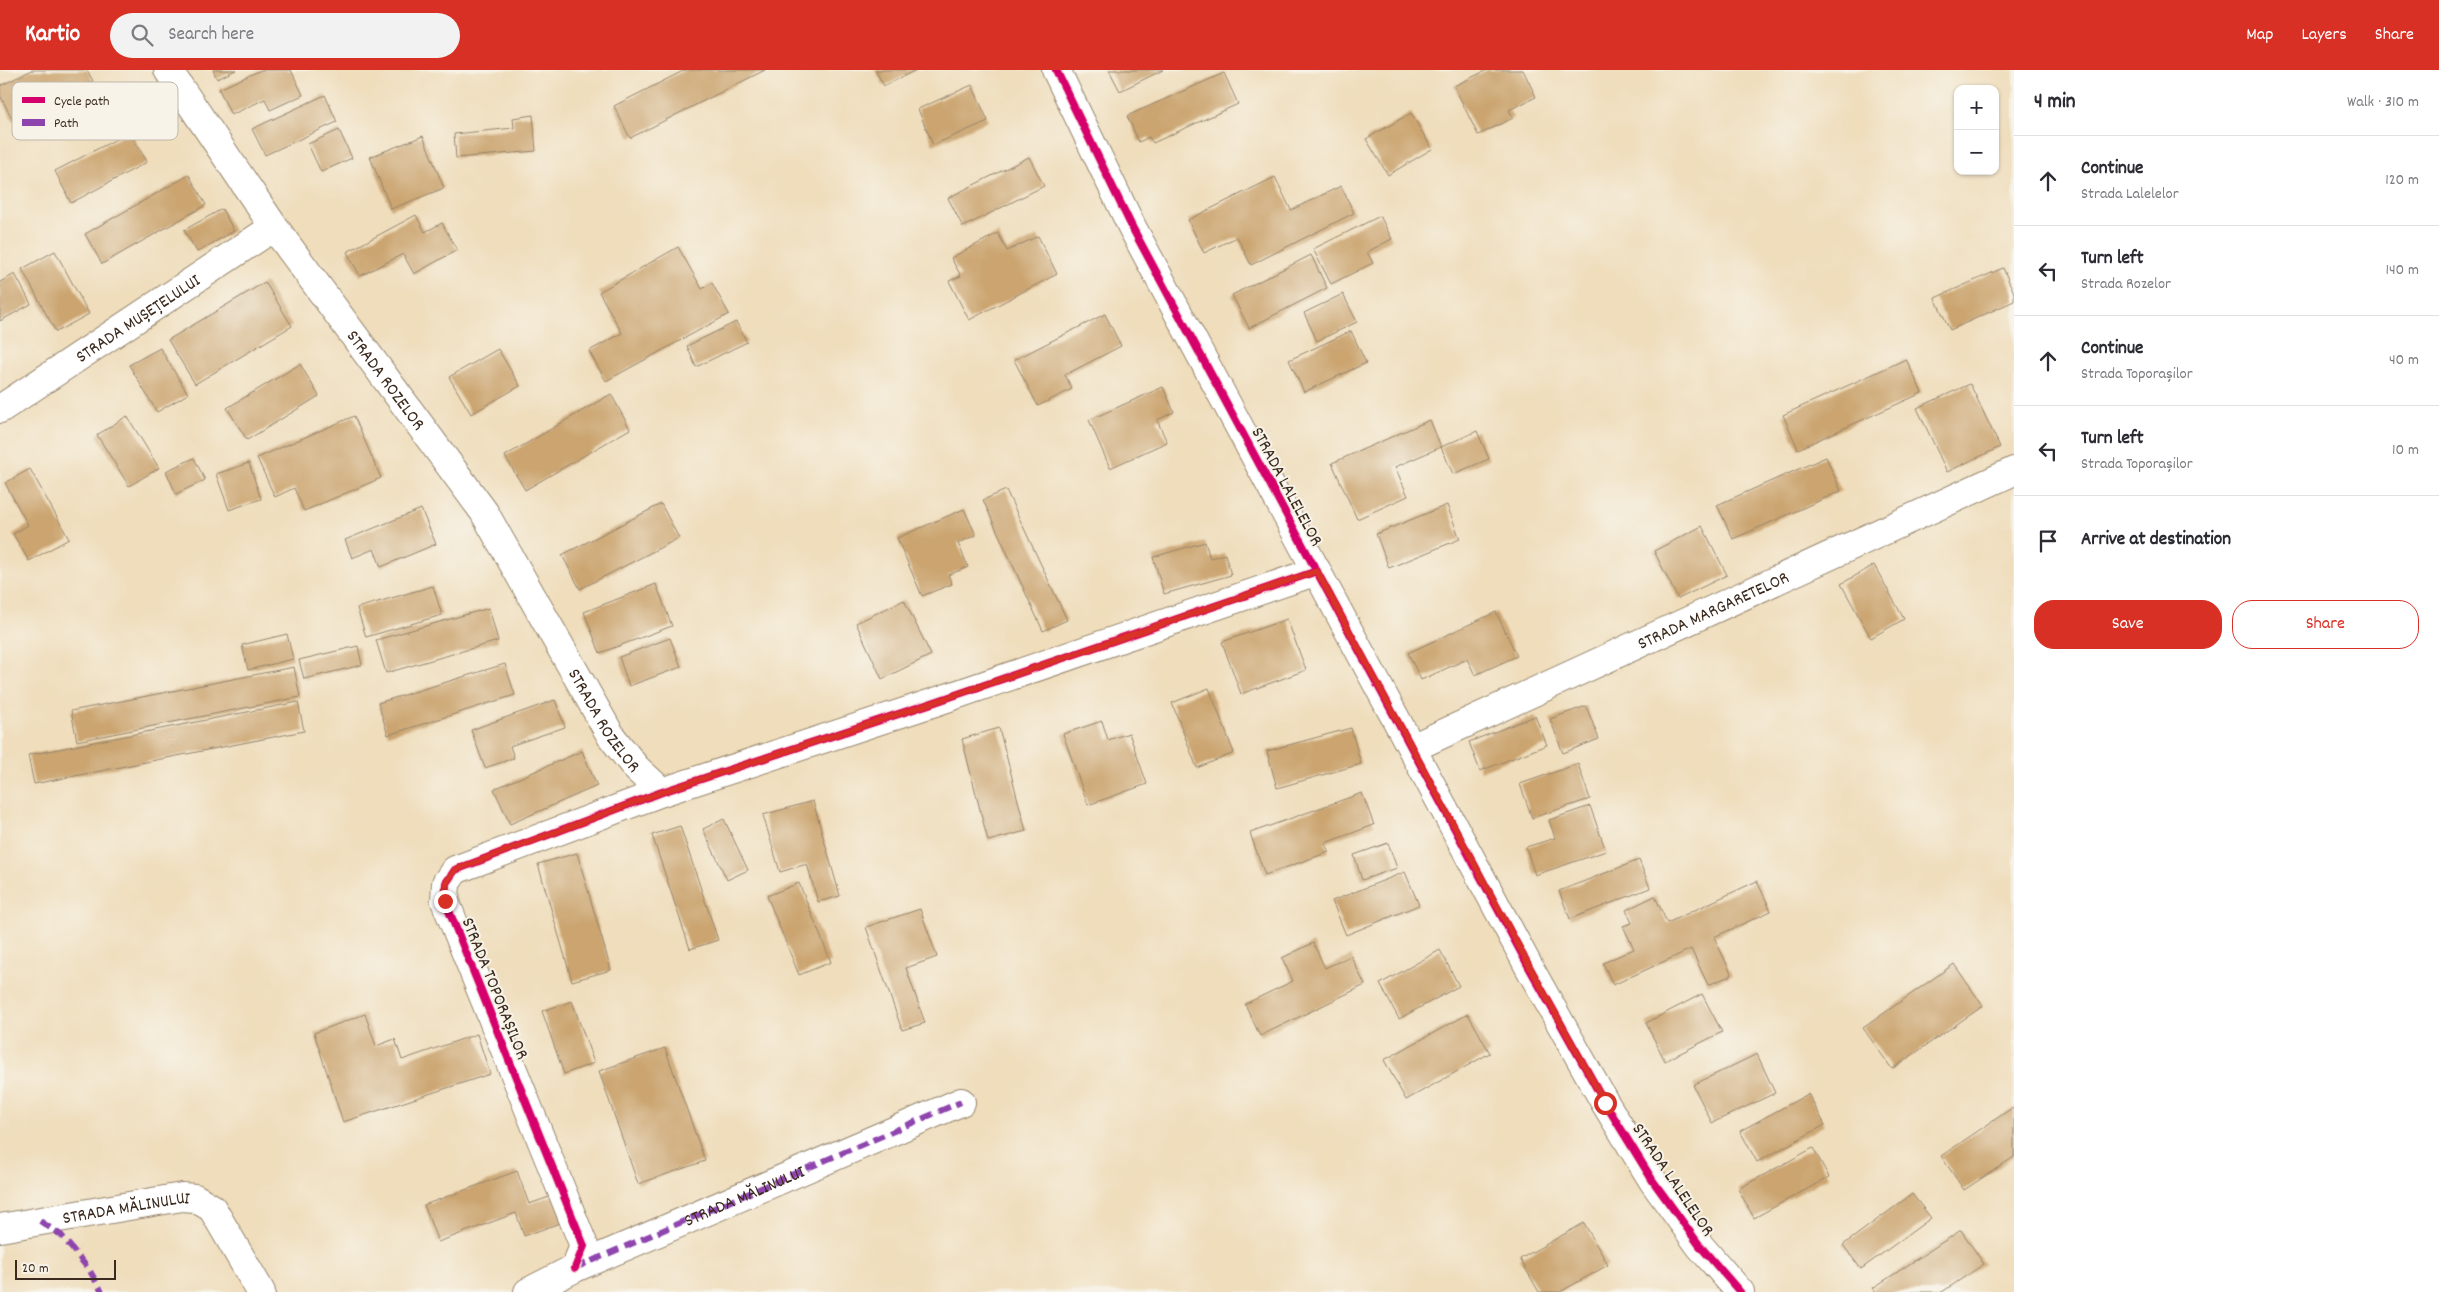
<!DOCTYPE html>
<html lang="en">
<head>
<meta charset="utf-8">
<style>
	:root { --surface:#fff; --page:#f2f2f3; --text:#2b2b33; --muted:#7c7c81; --line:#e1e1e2; --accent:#d93025 }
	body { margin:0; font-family:Dekko,sans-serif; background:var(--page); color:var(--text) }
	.controls { position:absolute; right:15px; top:15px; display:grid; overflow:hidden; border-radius:10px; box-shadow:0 1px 4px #0004 }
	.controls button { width:45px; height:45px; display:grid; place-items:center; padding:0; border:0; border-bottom:1px solid var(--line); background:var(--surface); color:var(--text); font:25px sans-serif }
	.scale { position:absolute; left:15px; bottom:12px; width:101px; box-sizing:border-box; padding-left:5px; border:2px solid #3b2a1e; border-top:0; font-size:14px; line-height:18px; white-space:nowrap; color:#3b2a1e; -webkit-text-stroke:4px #f7f3e8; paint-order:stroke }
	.stop { position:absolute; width:15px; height:15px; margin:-11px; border:4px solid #d93025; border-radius:50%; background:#fff }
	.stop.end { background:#d93025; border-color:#fff; box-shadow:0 1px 5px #0008 }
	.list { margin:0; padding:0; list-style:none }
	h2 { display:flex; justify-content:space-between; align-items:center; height:65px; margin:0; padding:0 20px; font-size:21px }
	h2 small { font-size:16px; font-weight:400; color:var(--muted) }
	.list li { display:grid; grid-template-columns:32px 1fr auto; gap:15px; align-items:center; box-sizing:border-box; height:90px; padding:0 20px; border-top:1px solid var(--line) }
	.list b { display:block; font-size:19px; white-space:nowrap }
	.list p { margin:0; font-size:16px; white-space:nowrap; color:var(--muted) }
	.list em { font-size:16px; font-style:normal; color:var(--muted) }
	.actions { display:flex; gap:10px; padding:15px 20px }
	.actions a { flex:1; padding:11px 0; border:1px solid var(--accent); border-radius:20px; text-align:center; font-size:18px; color:var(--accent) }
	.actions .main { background:var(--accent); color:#fff }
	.icon { flex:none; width:28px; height:28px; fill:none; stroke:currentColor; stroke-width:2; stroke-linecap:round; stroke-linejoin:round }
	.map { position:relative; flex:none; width:2014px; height:1222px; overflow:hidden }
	header { display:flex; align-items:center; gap:30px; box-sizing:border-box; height:70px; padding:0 25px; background:var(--accent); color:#fff }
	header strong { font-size:24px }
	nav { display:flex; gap:28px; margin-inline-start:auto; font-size:18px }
	.search { width:350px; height:45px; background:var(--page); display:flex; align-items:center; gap:12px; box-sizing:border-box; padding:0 18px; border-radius:28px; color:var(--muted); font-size:19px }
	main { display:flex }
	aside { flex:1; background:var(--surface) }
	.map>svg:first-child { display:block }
	.building { fill:#cba470 }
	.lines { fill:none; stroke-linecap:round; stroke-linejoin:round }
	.street-casing { stroke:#95846c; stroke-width:30 }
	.street { stroke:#fff; stroke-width:28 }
	.quiet { stroke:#8e44ad; stroke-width:6; stroke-dasharray:12 6; stroke-linecap:butt }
	.cycleway-casing { stroke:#f7f3e8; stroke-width:11 }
	.cycleway { stroke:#d6006c; stroke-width:8 }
	.route { stroke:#d93025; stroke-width:6 }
	.labels { text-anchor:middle; stroke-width:4; stroke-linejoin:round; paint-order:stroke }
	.street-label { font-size:18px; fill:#3b2a1e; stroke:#f7f3e8 }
	.key { fill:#f7f3e8; stroke:#bfb7ab; stroke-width:1 }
	.key-label { font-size:14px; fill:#3b2a1e }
</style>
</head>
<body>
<header>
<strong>Kartio</strong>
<div class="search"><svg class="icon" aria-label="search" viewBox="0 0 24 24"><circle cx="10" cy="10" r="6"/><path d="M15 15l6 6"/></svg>Search here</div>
<nav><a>Map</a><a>Layers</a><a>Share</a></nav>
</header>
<main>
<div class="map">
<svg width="2014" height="1222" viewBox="0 0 2014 1222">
	<rect width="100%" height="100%" fill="#f7f3e8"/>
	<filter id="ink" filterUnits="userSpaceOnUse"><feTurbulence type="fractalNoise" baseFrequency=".02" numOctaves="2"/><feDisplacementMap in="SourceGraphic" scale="10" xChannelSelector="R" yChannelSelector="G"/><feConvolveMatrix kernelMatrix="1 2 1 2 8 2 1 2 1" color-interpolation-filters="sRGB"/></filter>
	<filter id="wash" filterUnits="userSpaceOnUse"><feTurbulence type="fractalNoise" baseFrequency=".0096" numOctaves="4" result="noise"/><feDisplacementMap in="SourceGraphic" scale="20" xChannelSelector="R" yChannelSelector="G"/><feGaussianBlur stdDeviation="1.12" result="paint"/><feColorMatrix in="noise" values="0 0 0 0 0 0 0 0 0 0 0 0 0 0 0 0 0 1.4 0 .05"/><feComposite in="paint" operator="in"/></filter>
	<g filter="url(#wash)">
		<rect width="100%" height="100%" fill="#efddbb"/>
		<g id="blocks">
			<g class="building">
				<polygon points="32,0 87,0 93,11 13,51 0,25 0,16"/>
				<polygon points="213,0 236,0 217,9"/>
				<polygon points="261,0 291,0 303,25 270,40 265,29 231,45 219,19"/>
				<polygon points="685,0 765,0 630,68 614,36"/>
				<polygon points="875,0 916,0 884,16"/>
				<polygon points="1109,0 1163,0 1120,21"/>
				<polygon points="1487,0 1523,0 1536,27 1509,40 1513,48 1478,65 1454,16"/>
				<polygon points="1224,3 1238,34 1153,73 1149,67 1139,72 1127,46"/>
				<polygon points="972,15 988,51 933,75 918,39"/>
				<polygon points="325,25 337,52 265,85 252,59"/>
				<polygon points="1411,43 1432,79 1388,105 1366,69"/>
				<polygon points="533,45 536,81 456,88 454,64 514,58 513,48"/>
				<polygon points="339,60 352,88 321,102 308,74"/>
				<polygon points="130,62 147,92 71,133 55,101"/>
				<polygon points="423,66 444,118 391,139 370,87"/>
				<polygon points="1029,87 1044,116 963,157 948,128"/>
				<polygon points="189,105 206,135 102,194 85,164"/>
				<polygon points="1275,107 1291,140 1341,116 1354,143 1251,195 1237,167 1204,183 1188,150"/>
				<polygon points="222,139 234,161 197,182 184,160"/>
				<polygon points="416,145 425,162 442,153 457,180 414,204 403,184 360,206 347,182"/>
				<polygon points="1380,146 1392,169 1367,182 1373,193 1331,214 1313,179"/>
				<polygon points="998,163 1007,181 1038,166 1057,204 969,250 949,211 961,206 951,188"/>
				<polygon points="678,177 702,219 712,213 729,244 606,311 589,281 622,263 599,222"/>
				<polygon points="55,181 89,244 56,262 22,199"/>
				<polygon points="1311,185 1327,218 1249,258 1232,225"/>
				<polygon points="2003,198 2014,223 2014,231 1950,260 1935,228"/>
				<polygon points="15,204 31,234 0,251 0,212"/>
				<polygon points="265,212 292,256 195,314 168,270"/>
				<polygon points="1343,224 1357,252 1317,271 1304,243"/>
				<polygon points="1105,244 1121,276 1065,305 1072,319 1038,336 1014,290"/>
				<polygon points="736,252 747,272 696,297 687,276"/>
				<polygon points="1351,261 1366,293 1304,322 1289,290"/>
				<polygon points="160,278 188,324 157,342 129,295"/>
				<polygon points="498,279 520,316 471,344 449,307"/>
				<polygon points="1906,289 1922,323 1798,379 1783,345"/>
				<polygon points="300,294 319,326 247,370 227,338"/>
				<polygon points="1970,314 2000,377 1947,402 1917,338"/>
				<polygon points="1163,317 1174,342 1157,350 1167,372 1110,398 1089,350"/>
				<polygon points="611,324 630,359 525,420 505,386"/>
				<polygon points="127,346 159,398 129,416 97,365"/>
				<polygon points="354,346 381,408 304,441 294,418 275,427 257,388"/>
				<polygon points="1430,350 1441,377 1395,397 1408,426 1357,449 1332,393"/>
				<polygon points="1477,361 1489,389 1453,404 1441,377"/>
				<polygon points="1826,387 1841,421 1733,469 1717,435"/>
				<polygon points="194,388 205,410 176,424 166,401"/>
				<polygon points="249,393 261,429 229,440 216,404"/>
				<polygon points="30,399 69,469 29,491 13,464 28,455 5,413"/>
				<polygon points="1006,420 1067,550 1043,561 983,430"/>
				<polygon points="661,434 679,468 580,519 562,485"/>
				<polygon points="1447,435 1460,469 1389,498 1376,464"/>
				<polygon points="421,439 436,474 381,497 374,479 352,488 345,470"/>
				<polygon points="964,439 976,465 958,473 968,497 948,505 952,514 922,526 897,468"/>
				<polygon points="1702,456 1727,505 1678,529 1654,481"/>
				<polygon points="1205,472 1210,488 1225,484 1231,505 1164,524 1153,487"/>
				<polygon points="1874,495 1904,549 1871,568 1841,514"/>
				<polygon points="656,514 672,556 600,583 584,542"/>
				<polygon points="433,516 442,545 366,567 357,538"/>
				<polygon points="904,530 931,585 882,609 856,553"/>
				<polygon points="489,538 498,571 386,603 376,570"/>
				<polygon points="1496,542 1517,586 1475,605 1467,589 1421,610 1408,583"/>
				<polygon points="1287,549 1306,600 1241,624 1222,572"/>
				<polygon points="287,564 293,589 248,600 242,575"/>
				<polygon points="670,568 681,597 629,616 619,587"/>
				<polygon points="358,576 362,595 304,609 299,590"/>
				<polygon points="505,594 515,625 388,665 378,633"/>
				<polygon points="294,597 300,627 77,671 71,641"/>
				<polygon points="1209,618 1234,683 1197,698 1172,633"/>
				<polygon points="555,630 565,657 510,676 514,688 485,698 471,660"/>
				<polygon points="298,632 304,661 34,714 28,685"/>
				<polygon points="1586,636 1599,669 1563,683 1550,649"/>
				<polygon points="1535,646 1547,675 1480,701 1469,672"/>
				<polygon points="1102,651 1108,670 1129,663 1147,714 1088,735 1063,664"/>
				<polygon points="999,658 1026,761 988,771 962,669"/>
				<polygon points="1351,658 1361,694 1277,718 1267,681"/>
				<polygon points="582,681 597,716 510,754 494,719"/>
				<polygon points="1578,694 1590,729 1532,748 1520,714"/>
				<polygon points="1362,723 1374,755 1325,773 1329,782 1265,805 1250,763"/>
				<polygon points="813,731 840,826 818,832 807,794 780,802 763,745"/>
				<polygon points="1590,736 1606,781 1535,805 1526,777 1555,768 1549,750"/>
				<polygon points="724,749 748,800 727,810 703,759"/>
				<polygon points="680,756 718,870 690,879 652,765"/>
				<polygon points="1388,773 1397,798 1362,810 1354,785"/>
				<polygon points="577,783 611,900 572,911 538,794"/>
				<polygon points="1639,790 1650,818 1570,849 1559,821"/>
				<polygon points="1405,802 1419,835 1346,865 1332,831"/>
				<polygon points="1757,811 1771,841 1714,867 1732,905 1708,915 1691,879 1613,915 1603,893 1634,879 1623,856 1632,853 1626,840 1655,826 1667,853"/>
				<polygon points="799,813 831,892 799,905 767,826"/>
				<polygon points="920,839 937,887 906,898 925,953 902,960 866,857"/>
				<polygon points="1313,873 1325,898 1351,886 1365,915 1260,966 1245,934 1293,911 1282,888"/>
				<polygon points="1440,880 1459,916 1399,949 1380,914"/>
				<polygon points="1954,894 1983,936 1892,999 1863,958"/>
				<polygon points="1702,924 1722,962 1665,991 1646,953"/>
				<polygon points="572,931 594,993 564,1004 542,941"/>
				<polygon points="365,944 376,976 395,969 402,990 477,964 490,1004 343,1052 314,963"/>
				<polygon points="1468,944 1490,983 1406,1030 1384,990"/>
				<polygon points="665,978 705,1091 638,1114 599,1001"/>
				<polygon points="1757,984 1775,1023 1712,1053 1693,1015"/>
				<polygon points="1808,1024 1825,1055 1757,1092 1740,1061"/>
				<polygon points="2012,1038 2014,1041 2014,1087 1964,1120 1941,1086"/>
				<polygon points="1813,1078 1829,1107 1754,1148 1738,1119"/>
				<polygon points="517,1101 529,1134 558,1124 568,1150 524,1166 516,1143 438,1172 424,1135"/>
				<polygon points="1912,1124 1931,1148 1861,1199 1843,1175"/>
				<polygon points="1584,1153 1608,1195 1560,1222 1539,1222 1520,1189"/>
				<polygon points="1961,1160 1984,1194 1942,1222 1876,1222 1873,1218"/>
			</g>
		</g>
	</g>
	<g filter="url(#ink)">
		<use href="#blocks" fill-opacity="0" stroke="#95846c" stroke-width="1"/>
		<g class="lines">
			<defs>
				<g id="street">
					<path id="s1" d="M168 0 274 157 484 442 611 666 636 698 662 722"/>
					<polyline points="1056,0 1132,157 1529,897 1605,1033 1653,1111 1700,1176 1740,1222"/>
					<path id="s2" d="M0 339 274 157"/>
					<path id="s3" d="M1412 678 2014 401"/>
					<path id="s4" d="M0 1158 182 1127 195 1128 212 1138 261 1222"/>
					<polyline points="575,1198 584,1176 445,831 446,813 455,800 662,722 935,632 1317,501"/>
					<polyline points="528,1222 575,1198 961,1032"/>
				</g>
			</defs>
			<use href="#street" class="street-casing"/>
			<use href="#street" class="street"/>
			<g class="quiet">
				<polyline points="40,1151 61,1165 90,1201 102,1222"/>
				<path id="s5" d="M575 1198 961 1032"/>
			</g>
			<defs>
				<g id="cycleway">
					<polyline points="1056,0 1132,157 1529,897 1605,1033 1653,1111 1700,1176 1740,1222"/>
					<polyline points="575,1198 584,1176 445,831 446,813 455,800 662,722 935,632 1317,501"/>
				</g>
			</defs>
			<use href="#cycleway" class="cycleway-casing"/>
			<use href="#cycleway" class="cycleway"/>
		</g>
	</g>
	<g class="lines" filter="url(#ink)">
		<polyline class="route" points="445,831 446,813 455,800 662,722 935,632 1317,501 1530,897 1605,1033"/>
	</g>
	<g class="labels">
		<g class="street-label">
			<text dy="6" stroke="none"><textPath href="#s2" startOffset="165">STRADA MUȘEȚELULUI</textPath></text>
			<text dy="6" stroke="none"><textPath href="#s1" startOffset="379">STRADA ROZELOR</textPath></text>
			<text transform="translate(1288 416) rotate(62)" y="6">STRADA LALELELOR</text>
			<text dy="6" stroke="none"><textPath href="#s3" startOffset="331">STRADA MARGARETELOR</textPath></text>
			<text dy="6" stroke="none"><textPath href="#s1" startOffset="784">STRADA ROZELOR</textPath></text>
			<text transform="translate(496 918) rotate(68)" y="6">STRADA TOPORAȘILOR</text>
			<text transform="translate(1674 1109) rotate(56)" y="6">STRADA LALELELOR</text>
			<text dy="6" stroke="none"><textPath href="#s5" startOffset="184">STRADA MĂLINULUI</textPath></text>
			<text dy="6" stroke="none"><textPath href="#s4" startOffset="128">STRADA MĂLINULUI</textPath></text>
		</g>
	</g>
	<rect x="12" y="12" width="166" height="58" rx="8" class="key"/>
	<rect x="22" y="27" width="23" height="6" fill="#d6006c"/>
	<rect x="22" y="49" width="23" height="7" fill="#8e44ad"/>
	<g class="key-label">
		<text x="54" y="35">Cycle path</text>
		<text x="54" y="57">Path</text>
	</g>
</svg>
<div class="controls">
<button>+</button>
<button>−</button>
</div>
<div class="scale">20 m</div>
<div class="stop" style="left:1605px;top:1033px"></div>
<div class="stop end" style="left:445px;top:831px"></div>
</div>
<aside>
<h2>4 min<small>Walk · 310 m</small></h2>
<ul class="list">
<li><svg class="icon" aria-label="ahead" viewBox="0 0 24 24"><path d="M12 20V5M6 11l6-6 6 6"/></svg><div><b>Continue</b><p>Strada Lalelelor</p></div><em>120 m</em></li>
<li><svg class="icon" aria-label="left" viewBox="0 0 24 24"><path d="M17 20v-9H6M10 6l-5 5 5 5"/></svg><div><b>Turn left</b><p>Strada Rozelor</p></div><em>140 m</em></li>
<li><svg class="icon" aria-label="ahead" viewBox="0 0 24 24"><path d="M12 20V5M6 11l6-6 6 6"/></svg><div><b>Continue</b><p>Strada Toporașilor</p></div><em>40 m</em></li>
<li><svg class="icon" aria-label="left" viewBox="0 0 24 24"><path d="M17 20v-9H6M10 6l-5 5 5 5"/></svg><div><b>Turn left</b><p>Strada Toporașilor</p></div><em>10 m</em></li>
<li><svg class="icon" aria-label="arrive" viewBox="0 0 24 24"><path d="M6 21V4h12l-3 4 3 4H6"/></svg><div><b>Arrive at destination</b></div></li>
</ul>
<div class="actions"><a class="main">Save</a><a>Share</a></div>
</aside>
</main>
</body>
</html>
